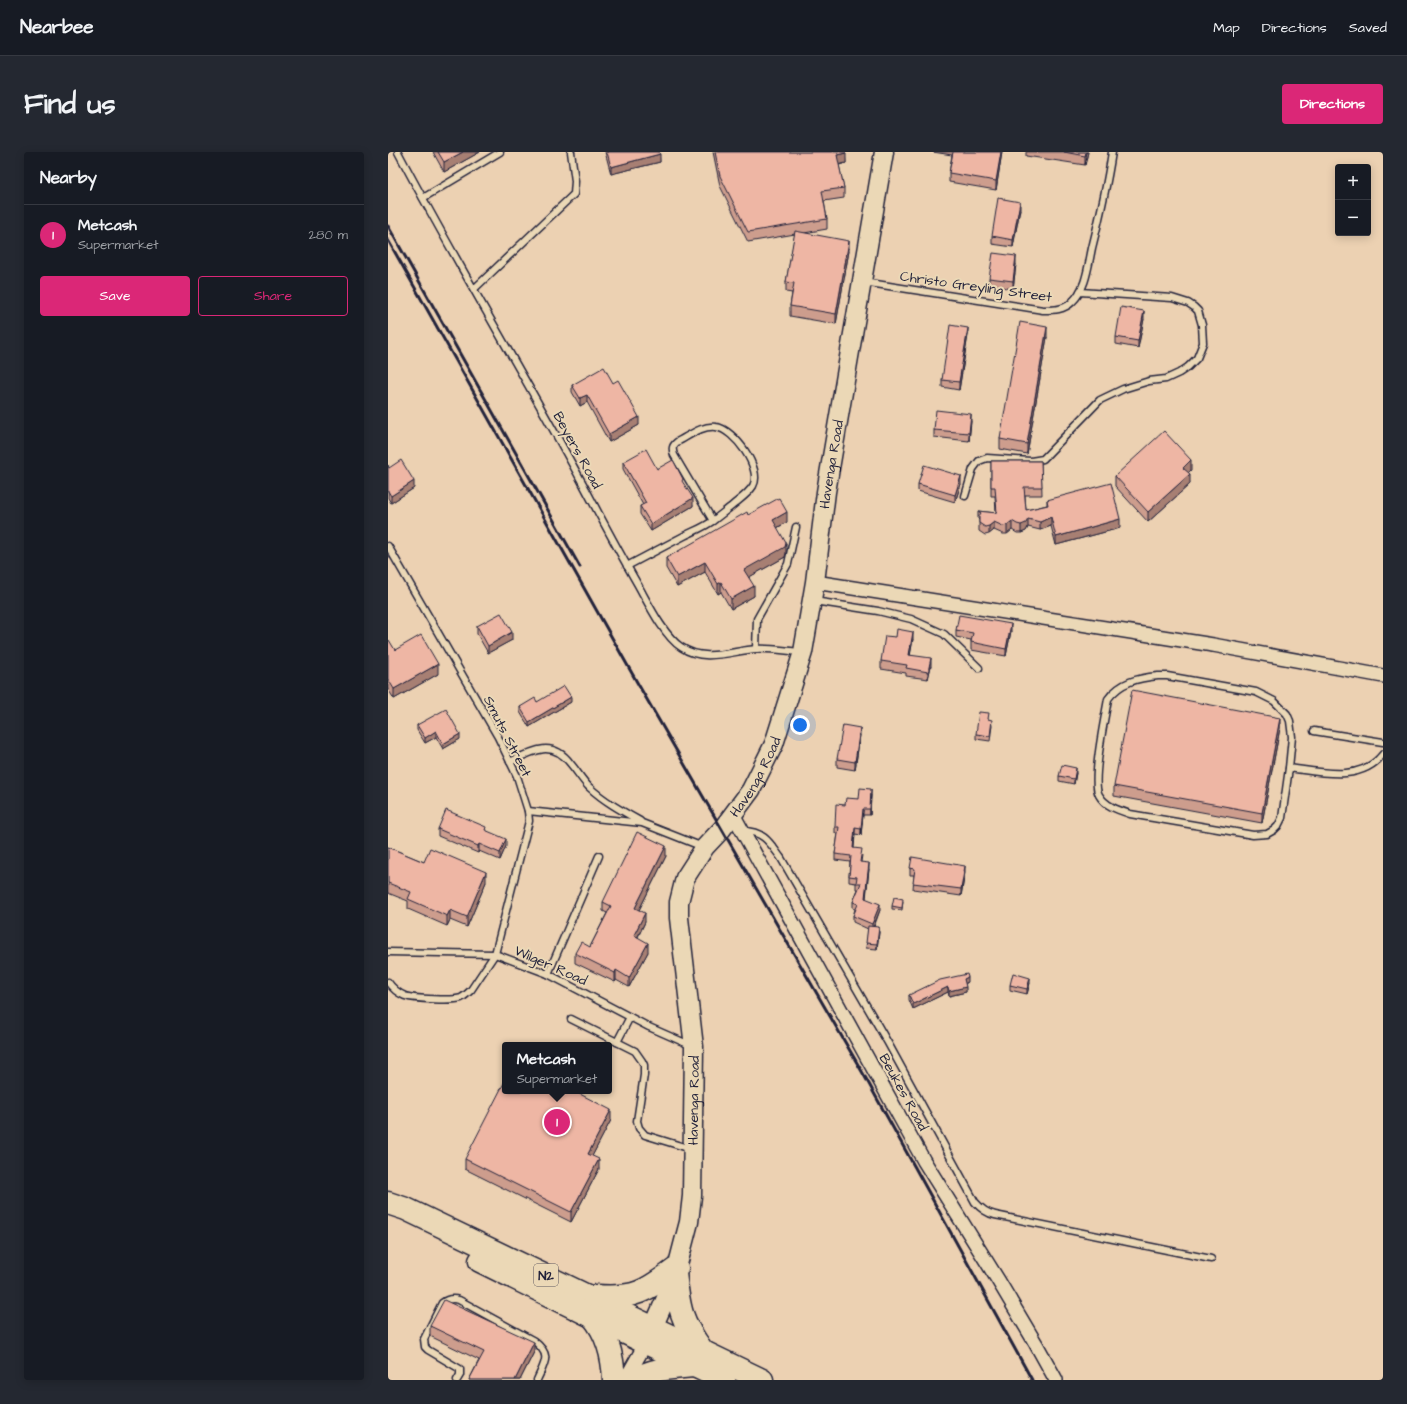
<!DOCTYPE html>
<html lang="en">
<head>
<meta charset="utf-8">
<style>
	:root { --surface:#171b24; --page:#242831; --text:#f1f3f6; --muted:#9ea1a6; --line:#363941; --accent:#db2777 }
	body { margin:0; font-family:"Architects Daughter",sans-serif; background:var(--page); color:var(--text) }
	.controls { position:absolute; right:12px; top:12px; display:grid; overflow:hidden; border-radius:4px; box-shadow:0 2px 10px #0003 }
	.controls button { width:36px; height:36px; display:grid; place-items:center; padding:0; border:0; border-bottom:1px solid var(--line); background:var(--surface); color:var(--text); font:20px sans-serif }
	.you { position:absolute; left:412px; top:573px; width:14px; height:14px; margin:-10px; border:3px solid #fff; border-radius:50%; background:#1a73e8; box-shadow:0 0 0 6px #1a73e833 }
	.badge { display:grid; place-items:center; width:26px; height:26px; border-radius:50%; background:var(--accent); color:#fff; font-size:13px; font-weight:700 }
	.pin { position:absolute; translate:-50% -50%; border:2px solid #fff; box-shadow:0 1px 4px #0006 }
	.popup { position:absolute; left:114px; top:890px; width:110px; height:52px; box-sizing:border-box; display:grid; place-content:center; border-radius:4px; background:var(--surface); filter:drop-shadow(0 1px 3px #0005); font-size:13px; white-space:nowrap; color:var(--muted) }
	.popup b { font-size:15px; color:var(--text) }
	.popup::after { content:''; position:absolute; left:50%; top:100%; margin-left:-8px; border:8px solid transparent; border-top-color:var(--surface) }
	.list { margin:0; padding:0; list-style:none }
	h2 { display:flex; justify-content:space-between; align-items:center; height:52px; margin:0; padding:0 16px; font-size:17px }
	h2 small { font-size:13px; font-weight:400; color:var(--muted) }
	.list li { display:grid; grid-template-columns:26px 1fr auto; gap:12px; align-items:center; box-sizing:border-box; height:60px; padding:0 16px; border-top:1px solid var(--line) }
	.list b { display:block; font-size:15px; white-space:nowrap }
	.list p { margin:0; font-size:13px; white-space:nowrap; color:var(--muted) }
	.list em { font-size:13px; font-style:normal; color:var(--muted) }
	.actions { display:flex; gap:8px; padding:12px 16px }
	.actions a { flex:1; padding:9px 0; border:1px solid var(--accent); border-radius:4px; text-align:center; font-size:14px; color:var(--accent) }
	.actions .main { background:var(--accent); color:#fff }
	.map { position:relative; flex:none; width:995px; height:1228px; overflow:hidden; border-radius:4px }
	header { display:flex; align-items:center; gap:24px; box-sizing:border-box; height:56px; padding:0 20px; background:var(--surface); border-bottom:1px solid var(--line) }
	header strong { font-size:19px }
	nav { display:flex; gap:22px; margin-inline-start:auto; font-size:14px }
	.intro { display:flex; align-items:center; justify-content:space-between; box-sizing:border-box; height:96px; padding:0 24px }
	h1 { margin:0; font-size:28px }
	.button { padding:10px 18px; border-radius:4px; background:var(--accent); color:#fff; font-size:14px; font-weight:700 }
	main { display:flex; gap:24px; padding:0 24px }
	aside { flex:1; background:var(--surface); border-radius:4px; box-shadow:0 2px 10px #0003 }
	.map>svg:first-child { display:block }
	.lines { fill:none; stroke-linecap:round; stroke-linejoin:round }
	.lane-casing { stroke:#22223b; stroke-width:9 }
	.street-casing { stroke:#22223b; stroke-width:16 }
	.secondary-casing { stroke:#22223b; stroke-width:21 }
	.highway-casing { stroke:#22223b; stroke-width:25 }
	.lane { stroke:#ebd8b6; stroke-width:6 }
	.street { stroke:#ebd8b6; stroke-width:13 }
	.secondary { stroke:#ebd8b6; stroke-width:18 }
	.highway { stroke:#ebd8b6; stroke-width:22 }
	.rail { stroke:#22223b; stroke-width:3 }
	.wall { fill:#cd9d8d; stroke:#22223b }
	.shaded-wall { fill:#a77f73; stroke:#22223b }
	.building { fill:#eeb6a4; stroke:#22223b }
	.labels { text-anchor:middle; stroke-width:4; stroke-linejoin:round; paint-order:stroke }
	.shield { fill:#ebd8b6; stroke:#5e5960; stroke-width:1 }
	.shield-label { font-size:13px; font-weight:bold; fill:#22223b }
	.street-label { font-size:14px; fill:#22223b; stroke:#ebd8b6 }
</style>
</head>
<body>
<header>
<strong>Nearbee</strong>
<nav><a>Map</a><a>Directions</a><a>Saved</a></nav>
</header>
<div class="intro"><h1>Find us</h1><a class="button">Directions</a></div>
<main>
<aside>
<h2>Nearby<small></small></h2>
<ul class="list">
<li><span class="badge">1</span><div><b>Metcash</b><p>Supermarket</p></div><em>280 m</em></li>
</ul>
<div class="actions"><a class="main">Save</a><a>Share</a></div>
</aside>
<div class="map">
<svg width="995" height="1228" viewBox="0 0 995 1228">
	<rect width="100%" height="100%" fill="#ecd1b2"/>
	<filter id="ink" filterUnits="userSpaceOnUse"><feTurbulence type="fractalNoise" baseFrequency=".025" numOctaves="2"/><feDisplacementMap in="SourceGraphic" scale="8" xChannelSelector="R" yChannelSelector="G"/><feConvolveMatrix kernelMatrix="1 2 1 2 8 2 1 2 1" color-interpolation-filters="sRGB"/></filter>
	<g filter="url(#ink)">
		<g class="lines">
			<defs>
				<g id="lane">
					<path d="M10 0C69 112 135 221 195 332 213 366 231 400 250 433 260 451 276 484 293 495 316 511 343 499 368 497 383 496 398 499 413 500"/>
					<polyline points="35,46 112,0"/>
					<path d="M475 130 655 158C666 158 676 158 684 150 698 137 700 115 704 96 712 64 719 33 724 0"/>
					<polyline points="86,137 186,42 187,29 183,0"/>
					<polyline points="577,344 585,317 591,309 599,306 643,309 655,307 712,248 735,237 761,229 778,227 791,221 800,215 809,206 815,191 814,173 810,159 806,155 800,151 784,146 692,140"/>
					<path d="M0 394 110 585 129 624 140 659 141 669 107 802 83 838C80 841 77 844 73 846 65 849 26 847 17 844 10 841 4 836 0 830"/>
					<path d="M239 414C258 404 277 394 296 384 306 379 317 375 326 368 332 363 339 358 345 353 352 347 360 342 365 334 375 317 346 277 328 275 314 273 301 284 289 290 284 294 284 297 286 303L325 369"/>
					<polyline points="426,449 490,459 523,467 556,482 591,516"/>
					<polyline points="368,497 369,467 400,412 408,375"/>
					<path d="M770 524H779L868 540 886 549 899 562 902 569 904 585 901 616 894 666 890 674 886 678 879 682 865 683 742 662C730 658 717 654 711 643 703 630 717 565 720 547 732 530 750 526 770 524Z"/>
					<polyline points="926,579 995,590"/>
					<path d="M122 610C144 599 164 587 182 611 189 619 194 628 201 635 216 649 234 659 252 669"/>
					<path d="M901 616C932 620 973 631 995 602"/>
					<polyline points="140,659 254,671 315,695"/>
					<path d="M355 679C376 679 382 691 393 706L500 891 587 1050C593 1057 598 1061 607 1063L823 1107"/>
					<polyline points="0,800 107,802 160,822 261,875 302,893"/>
					<polyline points="160,822 211,704"/>
					<polyline points="183,867 247,899 254,909 256,913 256,923 249,969 251,976 257,983 303,997"/>
					<polyline points="229,890 242,865"/>
					<path d="M69 1228 72 1223V1217L40 1198 37 1195 36 1187 54 1151C59 1147 65 1146 71 1148L146 1189C164 1203 157 1210 149 1228"/>
				</g>
				<g id="street">
					<polyline points="427,430 825,493 995,524"/>
					<polyline points="345,662 536,1009 610,1128 648,1192 668,1228"/>
					<polyline points="237,1228 258,1191"/>
				</g>
				<g id="secondary">
					<path id="s1" d="M260 1187 281 1139 289 1116 301 1070 304 1044 306 895 291 766V750L297 726 317 695 334 677 363 638 386 592 415 500 427 430 438 340 496 0"/>
				</g>
				<g id="highway">
					<polyline points="0,1051 18,1057 374,1228"/>
					<polyline points="92,1109 258,1191 336,1228"/>
					<path d="M287 1121C291 1157 293 1169 314 1198"/>
					<path d="M208 1144C248 1147 258 1139 289 1116"/>
					<path d="M205 1165C220 1183 225 1205 226 1228"/>
					<path d="M246 1228C265 1216 284 1216 306 1214"/>
				</g>
			</defs>
			<use href="#lane" class="lane-casing"/>
			<use href="#street" class="street-casing"/>
			<use href="#secondary" class="secondary-casing"/>
			<use href="#highway" class="highway-casing"/>
			<use href="#lane" class="lane"/>
			<use href="#street" class="street"/>
			<use href="#secondary" class="secondary"/>
			<use href="#highway" class="highway"/>
			<g class="rail">
				<polyline points="0,74 192,415"/>
				<polyline points="0,88 250,532 476,923 644,1228"/>
			</g>
		</g>
		<g class="wall">
			<polygon points="45,0 92,0 56,20"/>
			<polygon points="217,0 271,0 272,10 223,22"/>
			<polygon points="325,0 457,0 458,11 451,13 456,36 456,46 436,49 439,67 439,77 416,81 461,99 448,172 402,164 402,154 404,141 398,140 398,130 407,82 360,90 332,34"/>
			<polygon points="545,0 614,0 608,38 561,30 561,21 564,3"/>
			<polygon points="638,0 700,0 697,13 638,4"/>
			<polygon points="632,57 625,95 604,92 604,84"/>
			<polygon points="628,112 625,137 601,133 601,126"/>
			<polygon points="756,167 750,196 728,192 728,185"/>
			<polygon points="580,183 571,238 554,235 554,228"/>
			<polygon points="659,185 639,302 612,297 612,287"/>
			<polygon points="225,231 251,273 221,290 199,250 192,254 184,240 184,233"/>
			<polygon points="583,269 581,289 546,285 546,278"/>
			<polygon points="603,309 653,309 654,343 637,343 638,358 659,353 659,348 732,376 668,393 663,374 652,378 640,375 638,379 633,381 629,381 624,378 619,382 615,382 606,378 601,382 597,383 591,379 591,368 590,367 590,359 608,361 607,344 603,344"/>
			<polygon points="235,310 269,317 295,331 305,354 263,379 252,362 252,354 255,353 235,317"/>
			<polygon points="0,313 1,316 26,336 3,351 0,346"/>
			<polygon points="803,318 800,321 802,332 760,370 727,334 727,324"/>
			<polygon points="530,332 573,332 567,350 530,339"/>
			<polygon points="360,363 399,370 389,376 398,401 397,405 361,425 366,444 343,457 333,440 330,442 317,420 289,435 278,416 278,406"/>
			<polygon points="89,474 124,488 100,501 89,482"/>
			<polygon points="568,478 623,479 618,504 583,498 583,488 568,485"/>
			<polygon points="508,485 525,487 522,503 543,514 540,527 518,524 518,521 493,517 493,509"/>
			<polygon points="0,489 7,498 50,522 6,547 0,537"/>
			<polygon points="149,550 183,550 141,575 132,560 132,555"/>
			<polygon points="601,567 604,573 602,589 588,587 588,582"/>
			<polygon points="29,573 72,587 55,597 48,585 37,591 29,578"/>
			<polygon points="892,576 874,671 726,644 726,634"/>
			<polygon points="472,583 467,618 449,615 449,607"/>
			<polygon points="688,621 686,632 671,629 671,624"/>
			<polygon points="483,643 482,663 475,663 473,683 467,682 466,696 474,703 473,710 481,717 478,747 492,758 486,775 491,780 489,797 478,796 480,777 465,770 465,764 467,757 465,756 465,750 470,737 468,737 468,731 461,730 461,724 462,710 447,708 447,702 450,681 447,681 447,675 457,653 471,647"/>
			<polygon points="50,677 98,678 118,694 112,708 91,699 90,701 50,684"/>
			<polygon points="0,695 36,710 98,730 79,775 62,768 59,774 20,757 20,749 0,741"/>
			<polygon points="278,704 251,758 257,770 250,785 260,800 241,835 228,828 227,830 187,811 187,801 202,795 219,761 215,759 215,750"/>
			<polygon points="522,716 577,720 573,744 525,737 526,723 522,723"/>
			<polygon points="515,749 514,758 504,757 504,754"/>
			<polygon points="580,830 577,832 578,840 561,844 560,840 525,857 521,848 521,843"/>
			<polygon points="642,831 639,842 622,838 622,833"/>
			<polygon points="223,968 204,1004 211,1017 183,1070 77,1017 77,1007"/>
			<polygon points="42,1174 146,1200 132,1228 81,1228 91,1208 42,1184"/>
		</g>
		<g class="shaded-wall">
			<polygon points="75,0 92,0 56,20 56,10"/>
			<polygon points="613,0 614,0 608,38 608,29"/>
			<polygon points="698,0 700,0 697,13 697,4"/>
			<polygon points="458,1 458,11 449,13 449,3"/>
			<polygon points="272,2 272,10 223,22 223,15"/>
			<polygon points="632,50 632,57 625,95 625,88"/>
			<polygon points="461,89 461,99 448,172 448,162"/>
			<polygon points="628,104 628,112 625,137 625,129"/>
			<polygon points="756,159 756,167 750,196 750,189"/>
			<polygon points="659,175 659,185 639,302 639,292"/>
			<polygon points="580,176 580,183 571,238 571,230"/>
			<polygon points="199,243 199,250 192,254 192,246"/>
			<polygon points="583,262 583,269 581,289 581,281"/>
			<polygon points="251,265 251,273 221,290 221,282"/>
			<polygon points="803,308 803,318 795,326 795,316"/>
			<polygon points="802,322 802,332 760,370 760,360"/>
			<polygon points="573,324 573,332 567,350 567,343"/>
			<polygon points="26,329 26,336 3,351 3,344"/>
			<polygon points="305,346 305,354 263,379 263,372"/>
			<polygon points="399,360 399,370 385,378 385,368"/>
			<polygon points="663,365 663,374 652,378 652,370"/>
			<polygon points="640,367 640,375 638,379 633,381 633,373"/>
			<polygon points="732,367 732,376 668,393 668,385"/>
			<polygon points="624,369 624,378 619,382 619,373"/>
			<polygon points="606,370 606,378 601,382 601,374"/>
			<polygon points="398,391 398,401 397,405 356,428 356,418"/>
			<polygon points="317,410 317,420 289,435 289,425"/>
			<polygon points="333,430 333,440 330,442 330,432"/>
			<polygon points="366,434 366,444 343,457 343,447"/>
			<polygon points="623,472 623,479 618,504 618,497"/>
			<polygon points="124,480 124,488 100,501 100,494"/>
			<polygon points="525,480 525,487 521,510 521,503"/>
			<polygon points="543,506 543,514 540,527 540,520"/>
			<polygon points="50,512 50,522 6,547 6,537"/>
			<polygon points="183,545 183,550 141,575 141,570"/>
			<polygon points="892,566 892,576 874,671 874,661"/>
			<polygon points="472,576 472,583 467,618 467,610"/>
			<polygon points="48,579 48,585 37,591 37,586"/>
			<polygon points="72,582 72,587 55,597 55,592"/>
			<polygon points="688,616 688,621 686,632 686,627"/>
			<polygon points="483,637 483,643 482,663 482,657"/>
			<polygon points="475,657 475,663 473,683 473,677"/>
			<polygon points="467,676 467,682 465,702 465,696"/>
			<polygon points="118,687 118,694 112,708 112,701"/>
			<polygon points="91,692 91,699 90,701 90,694"/>
			<polygon points="278,694 278,704 247,766 247,756"/>
			<polygon points="481,711 481,717 477,752 477,746"/>
			<polygon points="577,714 577,720 573,744 573,737"/>
			<polygon points="98,720 98,730 79,775 79,765"/>
			<polygon points="492,752 492,758 484,778 484,772"/>
			<polygon points="62,758 62,768 59,774 59,764"/>
			<polygon points="257,761 257,770 246,792 246,783"/>
			<polygon points="491,775 491,780 489,797 489,792"/>
			<polygon points="260,791 260,800 241,835 241,826"/>
			<polygon points="228,818 228,828 227,830 227,821"/>
			<polygon points="580,825 580,830 576,832 576,827"/>
			<polygon points="642,826 642,831 639,842 639,837"/>
			<polygon points="560,835 560,840 525,857 525,852"/>
			<polygon points="578,835 578,840 561,844 561,839"/>
			<polygon points="223,958 223,968 200,1012 200,1002"/>
			<polygon points="211,1007 211,1017 183,1070 183,1060"/>
			<polygon points="146,1190 146,1200 132,1228 127,1228"/>
		</g>
		<g class="building">
			<polygon points="50,0 75,0 56,10"/>
			<polygon points="219,0 271,0 272,2 223,15"/>
			<polygon points="327,0 457,0 458,1 449,3 456,36 434,39 439,67 360,80 332,24"/>
			<polygon points="565,0 613,0 608,29 561,21"/>
			<polygon points="676,0 698,0 697,4"/>
			<polygon points="610,46 632,50 625,88 604,84"/>
			<polygon points="407,79 461,89 448,162 402,154 406,131 398,130"/>
			<polygon points="605,101 628,104 625,129 601,126"/>
			<polygon points="733,155 756,159 750,189 728,185"/>
			<polygon points="632,170 659,175 639,292 612,287"/>
			<polygon points="562,173 580,176 571,230 554,228"/>
			<polygon points="216,215 225,231 230,228 251,265 221,282 199,243 192,246 184,233"/>
			<polygon points="548,258 583,262 581,281 546,278"/>
			<polygon points="776,279 803,308 795,316 802,322 760,360 727,324"/>
			<polygon points="258,297 269,317 285,308 295,327 294,329 305,346 263,372 252,354 258,351 235,310"/>
			<polygon points="13,308 26,329 3,344 0,339 0,313 1,316"/>
			<polygon points="603,309 653,309 654,335 636,335 638,358 660,353 659,348 723,331 732,367 668,385 663,365 652,370 640,367 638,371 633,373 629,372 624,369 619,373 615,374 606,370 601,374 597,375 591,371 591,364 593,361 590,359 609,361 607,335 603,335"/>
			<polygon points="536,313 573,324 567,343 530,332"/>
			<polygon points="391,346 399,360 385,368 398,391 397,395 356,418 366,434 343,447 333,430 330,432 317,410 289,425 278,406 359,360 360,363"/>
			<polygon points="113,461 124,480 100,494 89,474"/>
			<polygon points="571,463 623,472 618,497 583,490 585,481 568,478"/>
			<polygon points="509,477 525,480 521,503 543,506 540,520 518,516 519,513 493,509 497,484 508,485"/>
			<polygon points="33,483 50,512 6,537 0,527 0,489 1,488 7,498"/>
			<polygon points="176,534 183,545 141,570 132,555 147,546 149,550"/>
			<polygon points="744,538 892,566 874,661 726,634"/>
			<polygon points="58,557 72,582 55,592 48,579 37,586 29,573"/>
			<polygon points="591,560 601,561 600,567 604,568 602,584 588,582"/>
			<polygon points="455,573 472,576 467,610 449,607"/>
			<polygon points="674,613 688,616 686,627 671,624"/>
			<polygon points="472,636 483,637 482,657 475,657 473,677 467,676 465,696 474,697 472,710 481,711 477,746 492,752 484,772 465,764 470,752 465,750 473,731 468,731 469,725 461,724 463,704 447,702 451,675 447,675 448,652 457,653 458,646 471,647"/>
			<polygon points="58,658 98,675 97,678 118,687 112,701 91,692 90,694 50,677"/>
			<polygon points="249,680 278,694 247,756 257,761 246,783 260,791 241,826 228,818 227,821 187,801 193,790 202,795 223,754 215,750"/>
			<polygon points="0,695 36,710 42,696 98,720 79,765 62,758 59,764 20,747 23,740 0,731"/>
			<polygon points="524,705 577,714 573,737 525,731 527,717 522,716"/>
			<polygon points="506,745 515,747 514,756 504,754"/>
			<polygon points="480,774 491,775 489,792 478,791"/>
			<polygon points="625,821 642,826 639,837 622,833"/>
			<polygon points="579,822 580,825 576,827 578,835 561,839 560,835 525,852 521,843 552,828"/>
			<polygon points="117,929 117,939 186,939 223,958 200,1002 211,1007 183,1060 77,1007"/>
			<polygon points="56,1148 146,1190 127,1228 81,1228 96,1200 42,1174"/>
		</g>
	</g>
	<g class="labels">
		<rect class="shield" x="146" y="1112" width="24" height="22" rx="3"/>
		<g class="shield-label">
			<text x="158" y="1128">N2</text>
		</g>
		<g class="street-label">
			<text transform="translate(588 134) rotate(8)" y="5">Christo Greyling Street</text>
			<text transform="translate(190 298) rotate(61)" y="5">Beyers Road</text>
			<text dy="5" stroke="none"><textPath href="#s1" startOffset="918">Havenga Road</textPath></text>
			<text transform="translate(120 584) rotate(63)" y="5">Smuts Street</text>
			<text dy="5" stroke="none"><textPath href="#s1" startOffset="594">Havenga Road</textPath></text>
			<text transform="translate(163 813) rotate(24)" y="5">Wilger Road</text>
			<text transform="translate(516 940) rotate(61)" y="5">Beukes Road</text>
			<text dy="5" stroke="none"><textPath href="#s1" startOffset="246">Havenga Road</textPath></text>
		</g>
	</g>
</svg>
<div class="controls">
<button>+</button>
<button>−</button>
</div>
<div class="you"></div>
<div class="pin badge" style="left:169px;top:970px">1</div>
<div class="popup"><b>Metcash</b>Supermarket</div>
</div>
</main>
</body>
</html>
